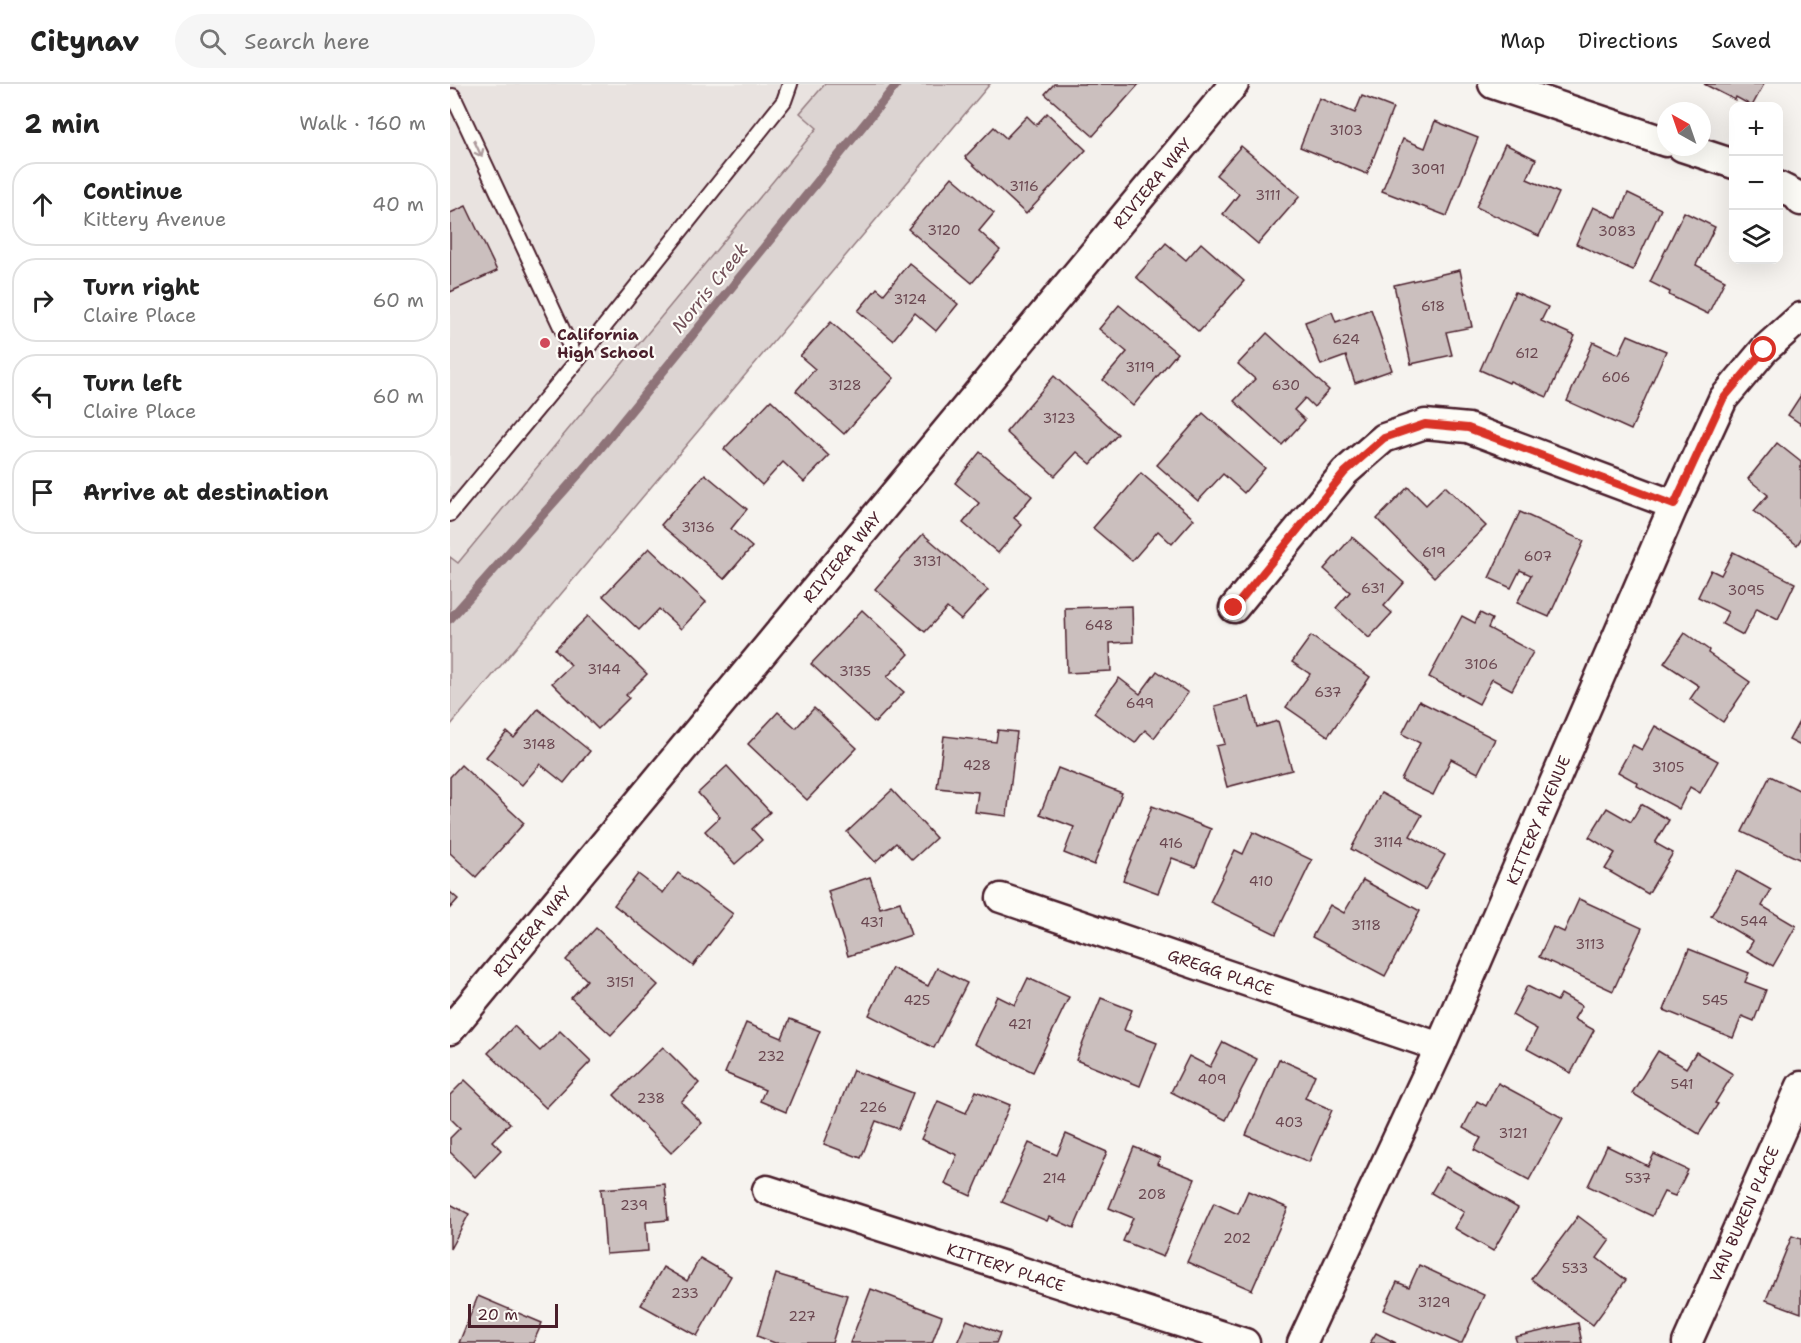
<!DOCTYPE html>
<html lang="en">
<head>
<meta charset="utf-8">
<style>
	:root { --surface:#fff; --page:#f6f6f6; --text:#222; --muted:#767676; --line:#e0e0e0 }
	body { margin:0; font-family:"Shantell Sans",sans-serif; background:var(--page); color:var(--text) }
	.controls { position:absolute; right:18px; top:18px; display:grid; overflow:hidden; border-radius:12px; box-shadow:0 6px 24px #0002 }
	.controls button { width:54px; height:54px; display:grid; place-items:center; padding:0; border:0; border-bottom:2px solid var(--line); background:var(--surface); color:var(--text); font:30px sans-serif }
	.compass { position:absolute; left:1207px; top:18px; width:54px; height:54px; border-radius:50%; background:var(--surface); box-shadow:0 6px 24px #0002; rotate:320deg }
	.scale { position:absolute; left:18px; bottom:15px; width:90px; box-sizing:border-box; padding-left:6px; border:3px solid #4a1f2b; border-top:0; font-size:16px; line-height:21px; white-space:nowrap; color:#4a1f2b; -webkit-text-stroke:4px #fdfcf7; paint-order:stroke }
	.stop { position:absolute; width:18px; height:18px; margin:-14px; border:4px solid #d93025; border-radius:50%; background:#fff }
	.stop.end { background:#d93025; border-color:#fff; box-shadow:0 2px 6px #0008 }
	.list { margin:0; padding:0; list-style:none }
	h2 { display:flex; justify-content:space-between; align-items:center; height:78px; margin:0; padding:0 24px; font-size:26px }
	h2 small { font-size:20px; font-weight:400; color:var(--muted) }
	.list li { display:grid; grid-template-columns:39px 1fr auto; gap:18px; align-items:center; box-sizing:border-box; height:84px; margin:0 12px 12px; padding:0 12px; border:2px solid var(--line); border-radius:24px }
	.list b { display:block; font-size:22px; white-space:nowrap }
	.list p { margin:0; font-size:20px; white-space:nowrap; color:var(--muted) }
	.list em { font-size:20px; font-style:normal; color:var(--muted) }
	.icon { flex:none; width:33px; height:33px; fill:none; stroke:currentColor; stroke-width:2; stroke-linecap:round; stroke-linejoin:round }
	.map { position:relative; flex:none; width:1351px; height:1259px; overflow:hidden }
	header { display:flex; align-items:center; gap:36px; box-sizing:border-box; height:84px; padding:0 30px; background:var(--surface); border-bottom:2px solid var(--line) }
	header strong { font-size:28px }
	nav { display:flex; gap:33px; margin-inline-start:auto; font-size:21px }
	.search { width:420px; height:54px; background:var(--page); display:flex; align-items:center; gap:15px; box-sizing:border-box; padding:0 21px; border-radius:33px; color:var(--muted); font-size:22px }
	main { display:flex }
	aside { flex:1; background:var(--surface) }
	.map>svg:first-child { display:block }
	.built { fill:#e9e3e0 }
	.green { fill:#dcd4d2; stroke:#937a7e; stroke-width:1.5 }
	.lines { fill:none; stroke-linecap:round; stroke-linejoin:round }
	.stream { stroke:#8e7378; stroke-width:9 }
	.building { fill:#cbbfbe; stroke:#4a1f2b; stroke-width:1.5 }
	.lane-casing { stroke:#4a1f2b; stroke-width:18 }
	.street-casing { stroke:#4a1f2b; stroke-width:33 }
	.lane { stroke:#fdfcf7; stroke-width:14 }
	.street { stroke:#fdfcf7; stroke-width:28 }
	.oneway { stroke:#ac999b }
	.route { stroke:#d93025; stroke-width:8 }
	.poi-dot { fill:#d1495b; stroke:#fdfcf7; stroke-width:2 }
	.labels { text-anchor:middle; stroke-width:4.5; stroke-linejoin:round; paint-order:stroke }
	.number-label { font-size:14px; fill:#6a4750 }
	.street-label { font-size:16px; fill:#4a1f2b; stroke:#fdfcf7 }
	.poi-label { font-size:16px; font-weight:bold; fill:#4a1f2b; stroke:#fdfcf7; text-anchor:start }
	.water-label { font-size:18px; font-style:italic; fill:#725058; stroke:#fdfcf7 }
</style>
</head>
<body>
<header>
<strong>Citynav</strong>
<div class="search"><svg class="icon" aria-label="search" viewBox="0 0 24 24"><circle cx="10" cy="10" r="6"/><path d="M15 15l6 6"/></svg>Search here</div>
<nav><a>Map</a><a>Directions</a><a>Saved</a></nav>
</header>
<main>
<aside>
<h2>2 min<small>Walk · 160 m</small></h2>
<ul class="list">
<li><svg class="icon" aria-label="ahead" viewBox="0 0 24 24"><path d="M12 20V5M6 11l6-6 6 6"/></svg><div><b>Continue</b><p>Kittery Avenue</p></div><em>40 m</em></li>
<li><svg class="icon" aria-label="right" viewBox="0 0 24 24"><path d="M7 20v-9h11M14 6l5 5-5 5"/></svg><div><b>Turn right</b><p>Claire Place</p></div><em>60 m</em></li>
<li><svg class="icon" aria-label="left" viewBox="0 0 24 24"><path d="M17 20v-9H6M10 6l-5 5 5 5"/></svg><div><b>Turn left</b><p>Claire Place</p></div><em>60 m</em></li>
<li><svg class="icon" aria-label="arrive" viewBox="0 0 24 24"><path d="M6 21V4h12l-3 4 3 4H6"/></svg><div><b>Arrive at destination</b></div></li>
</ul>
</aside>
<div class="map">
<svg width="1351" height="1259" viewBox="0 0 1351 1259">
	<rect width="100%" height="100%" fill="#f6f3ef"/>
	<filter id="ink" filterUnits="userSpaceOnUse"><feTurbulence type="fractalNoise" baseFrequency=".0167" numOctaves="2"/><feDisplacementMap in="SourceGraphic" scale="12" xChannelSelector="R" yChannelSelector="G"/><feConvolveMatrix kernelMatrix="1 2 1 2 8 2 1 2 1" color-interpolation-filters="sRGB"/></filter>
	<g filter="url(#ink)">
		<polygon class="built" points="0,0 375,0 350,29 368,44 7,479 0,473"/>
		<polygon class="green" points="375,0 540,0 0,642 0,473 8,479 367,44 350,29"/>
		<g class="lines">
			<polyline class="stream" points="0,535 136,382 447,0"/>
		</g>
		<g class="building">
			<polygon points="604,0 689,0 643,52 595,10"/>
			<polygon points="1254,0 1314,0 1302,22 1286,13 1285,16"/>
			<polygon points="912,12 943,24 917,90 850,63 869,14 905,29"/>
			<polygon points="597,29 636,66 576,130 515,73 544,43 556,54 577,32 586,41"/>
			<polygon points="985,37 1028,54 997,132 932,107 953,55 975,64"/>
			<polygon points="1055,60 1086,75 1077,95 1109,109 1089,152 1026,123"/>
			<polygon points="791,62 850,112 808,160 773,130 789,110 766,91"/>
			<polygon points="502,93 544,129 529,147 550,166 522,199 458,145"/>
			<polygon points="1178,109 1211,125 1183,186 1126,160 1143,123 1167,134"/>
			<polygon points="16,122 47,187 0,208 0,129"/>
			<polygon points="1234,128 1265,143 1246,181 1275,196 1258,230 1219,211 1220,208 1200,198"/>
			<polygon points="716,159 736,176 751,159 794,197 749,248 686,193"/>
			<polygon points="459,179 508,220 486,247 465,229 443,256 408,227 427,204 434,210"/>
			<polygon points="1010,186 1022,243 996,248 1002,271 961,280 944,201"/>
			<polygon points="1065,208 1098,223 1091,237 1125,252 1097,313 1060,297 1059,299 1030,286"/>
			<polygon points="669,221 727,269 683,322 653,296 677,268 649,245"/>
			<polygon points="921,225 942,286 905,299 896,272 871,281 855,238 882,228 886,238"/>
			<polygon points="381,238 444,294 394,350 346,307 365,285 350,272"/>
			<polygon points="817,249 879,306 864,323 855,314 844,326 855,336 832,361 784,317 805,295 788,280"/>
			<polygon points="1178,251 1216,267 1181,346 1117,317 1143,258 1169,270"/>
			<polygon points="604,292 668,350 641,380 627,368 605,392 556,348"/>
			<polygon points="1351,311 1351,340 1338,331"/>
			<polygon points="321,316 379,372 354,398 333,378 312,401 274,365"/>
			<polygon points="753,329 815,384 794,409 773,390 748,417 707,381"/>
			<polygon points="1327,359 1351,378 1351,455 1347,461 1304,427 1318,411 1298,395"/>
			<polygon points="530,368 582,412 564,434 572,441 548,469 513,439 529,419 505,399"/>
			<polygon points="691,389 744,435 722,460 708,447 682,477 643,444"/>
			<polygon points="255,390 297,425 281,445 302,463 274,495 211,441"/>
			<polygon points="995,402 1036,442 984,493 927,435 958,403 976,421"/>
			<polygon points="1070,428 1134,457 1099,533 1067,519 1081,491 1070,486 1061,504 1039,494"/>
			<polygon points="473,450 538,506 511,536 497,524 475,548 425,505"/>
			<polygon points="902,453 954,499 934,522 942,529 919,554 886,524 900,508 874,485"/>
			<polygon points="199,464 256,518 231,545 209,525 189,546 153,512"/>
			<polygon points="1283,468 1345,499 1328,535 1307,524 1293,551 1272,540 1278,528 1248,513 1261,486 1271,491"/>
			<polygon points="682,522 683,558 660,559 661,587 617,589 615,524"/>
			<polygon points="412,526 459,570 437,593 454,608 425,639 361,580"/>
			<polygon points="1030,529 1042,535 1038,544 1083,568 1062,606 1042,595 1029,620 979,593 1012,532 1025,539"/>
			<polygon points="138,532 197,590 176,611 179,614 148,645 102,599 121,581 105,565"/>
			<polygon points="1235,549 1259,566 1258,569 1300,598 1273,638 1240,615 1249,602 1214,579"/>
			<polygon points="861,552 920,593 878,652 836,623 860,590 842,578"/>
			<polygon points="707,587 738,609 704,654 695,646 685,659 644,629 669,594 690,610"/>
			<polygon points="799,613 807,643 828,637 842,686 777,703 766,662 775,660 765,622"/>
			<polygon points="969,617 1045,655 1028,689 1001,675 983,711 951,696 970,659 952,650"/>
			<polygon points="364,624 407,664 357,716 298,660 328,628 346,644"/>
			<polygon points="88,625 140,667 114,699 90,680 72,701 36,673 57,648 64,654"/>
			<polygon points="1351,634 1351,662 1339,656"/>
			<polygon points="1205,642 1268,677 1250,709 1240,703 1229,725 1187,702 1188,699 1168,688 1183,661 1192,666"/>
			<polygon points="548,646 567,648 557,732 525,728 528,708 487,704 494,652 546,658"/>
			<polygon points="11,681 74,739 26,793 0,769 0,693"/>
			<polygon points="277,682 320,728 302,745 312,756 285,780 255,747 270,733 248,709"/>
			<polygon points="608,684 672,709 644,781 614,769 624,743 590,730"/>
			<polygon points="1320,692 1351,707 1351,776 1292,748"/>
			<polygon points="442,706 486,754 462,776 446,759 425,778 397,748"/>
			<polygon points="931,709 972,731 960,752 995,771 975,806 901,765"/>
			<polygon points="1191,720 1219,736 1205,759 1223,769 1198,810 1155,785 1165,769 1139,753 1157,724 1181,738"/>
			<polygon points="702,722 761,745 746,783 722,774 708,809 673,796"/>
			<polygon points="803,748 862,776 826,850 760,818 785,766 793,770"/>
			<polygon points="1287,787 1321,806 1312,822 1346,842 1323,882 1297,867 1303,857 1261,832"/>
			<polygon points="228,789 283,830 243,882 164,821 188,790 213,809"/>
			<polygon points="420,793 430,824 450,818 461,851 398,872 378,807"/>
			<polygon points="913,796 970,827 935,892 862,853 880,821 894,829"/>
			<polygon points="0,808 8,815 0,824"/>
			<polygon points="1129,815 1192,844 1163,907 1089,873 1103,843 1114,848"/>
			<polygon points="146,844 208,901 161,951 121,914 137,896 116,876"/>
			<polygon points="1239,865 1299,889 1295,898 1316,906 1304,937 1292,932 1283,954 1214,926"/>
			<polygon points="442,884 478,902 487,884 517,899 484,964 419,931"/>
			<polygon points="578,894 619,913 583,988 524,960 547,912 565,921"/>
			<polygon points="1077,902 1107,917 1111,910 1132,922 1124,935 1144,946 1121,989 1077,965 1087,945 1062,931"/>
			<polygon points="651,914 682,926 674,946 707,959 690,1002 626,976"/>
			<polygon points="340,935 370,947 336,1028 310,1017 315,1006 275,989 296,939 332,954"/>
			<polygon points="64,942 90,967 110,947 141,977 96,1024 38,969"/>
			<polygon points="773,958 807,975 776,1036 721,1008 739,972 760,983"/>
			<polygon points="213,963 249,999 231,1018 252,1039 221,1069 164,1011"/>
			<polygon points="1208,967 1236,984 1246,968 1283,990 1265,1019 1268,1020 1249,1050 1182,1009"/>
			<polygon points="829,975 865,991 855,1014 882,1026 859,1078 796,1051"/>
			<polygon points="403,986 463,1009 449,1045 426,1037 411,1074 374,1060"/>
			<polygon points="15,996 60,1039 42,1057 51,1066 25,1093 0,1068 0,1054 10,1044 0,1034 0,1011"/>
			<polygon points="1048,999 1113,1034 1079,1096 1024,1066 1031,1054 1013,1044 1027,1017 1036,1022"/>
			<polygon points="526,1007 560,1021 521,1112 495,1100 507,1071 471,1055 488,1017 516,1029"/>
			<polygon points="616,1050 657,1068 624,1144 599,1133 597,1137 552,1118 579,1059 607,1071"/>
			<polygon points="1157,1062 1198,1082 1204,1070 1238,1086 1225,1112 1214,1108 1202,1132 1138,1102"/>
			<polygon points="684,1063 710,1074 707,1080 745,1095 713,1173 673,1157 683,1134 659,1124"/>
			<polygon points="996,1083 1068,1124 1043,1167 1004,1144 1014,1128 981,1109"/>
			<polygon points="215,1100 218,1136 196,1138 198,1167 156,1170 151,1105"/>
			<polygon points="798,1107 838,1124 802,1206 737,1178 764,1119 788,1130"/>
			<polygon points="0,1120 19,1130 0,1165"/>
			<polygon points="1128,1132 1160,1156 1147,1174 1176,1196 1143,1241 1081,1195"/>
			<polygon points="1342,1152 1351,1155 1351,1229 1316,1216"/>
			<polygon points="250,1174 281,1192 247,1252 191,1221 213,1183 237,1197"/>
			<polygon points="969,1181 1034,1211 1012,1259 1008,1259 934,1226 947,1198 959,1203"/>
			<polygon points="326,1190 397,1211 382,1259 325,1259 307,1252"/>
			<polygon points="421,1205 492,1232 482,1259 400,1259"/>
			<polygon points="28,1212 92,1239 83,1259 9,1259"/>
			<polygon points="517,1236 550,1249 546,1259 507,1259"/>
			<polygon points="1128,1239 1132,1259 1067,1259 1065,1253"/>
			<polygon points="926,1249 946,1259 920,1259"/>
		</g>
		<g class="lines">
			<defs>
				<g id="lane">
					<polyline points="3,12 127,277"/>
					<polyline points="0,430 127,277 334,17 340,0"/>
				</g>
				<g id="street">
					<polyline points="1043,0 1216,58"/>
					<polyline points="1232,63 1284,80"/>
					<polyline points="1328,102 1346,111 1351,117"/>
					<polyline points="784,524 895,388 934,354 975,340 1018,344 1224,421"/>
					<polyline points="551,814 990,963"/>
					<polyline points="0,946 784,0"/>
					<polyline points="317,1106 795,1259"/>
					<polyline points="852,1259 990,963 1224,421 1273,315 1314,266 1351,233"/>
					<polyline points="1237,1259 1351,1002"/>
				</g>
			</defs>
			<use href="#lane" class="lane-casing"/>
			<use href="#street" class="street-casing"/>
			<use href="#lane" class="lane"/>
			<use href="#street" class="street"/>
		</g>
		<defs><path id="oneway-shaft" d="M-6 0H5M1.5-3L5.5 0L1.5 3" fill="none" stroke-width="1.6" stroke-linecap="round" stroke-linejoin="round" transform="scale(1.5)"/></defs>
		<use class="oneway" href="#oneway-shaft" transform="translate(28 65) rotate(65)"/>
	</g>
	<g class="lines" filter="url(#ink)">
		<polyline class="route" points="784,524 895,388 934,354 975,340 1018,344 1224,421 1273,315 1314,266"/>
	</g>
	<circle class="poi-dot" cx="95" cy="259" r="6"/>
	<g class="labels">
		<g class="number-label">
			<text x="896" y="51">3103</text>
			<text x="978" y="90">3091</text>
			<text x="574" y="107">3116</text>
			<text x="818" y="116">3111</text>
			<text x="494" y="151">3120</text>
			<text x="1167" y="152">3083</text>
			<text x="460" y="220">3124</text>
			<text x="983" y="227">618</text>
			<text x="896" y="260">624</text>
			<text x="1077" y="274">612</text>
			<text x="690" y="288">3119</text>
			<text x="1166" y="298">606</text>
			<text x="395" y="306">3128</text>
			<text x="836" y="306">630</text>
			<text x="609" y="339">3123</text>
			<text x="248" y="448">3136</text>
			<text x="984" y="473">619</text>
			<text x="1088" y="477">607</text>
			<text x="477" y="482">3131</text>
			<text x="923" y="509">631</text>
			<text x="1296" y="511">3095</text>
			<text x="649" y="546">648</text>
			<text x="1031" y="585">3106</text>
			<text x="154" y="590">3144</text>
			<text x="405" y="592">3135</text>
			<text x="878" y="613">637</text>
			<text x="690" y="624">649</text>
			<text x="89" y="665">3148</text>
			<text x="527" y="686">428</text>
			<text x="1218" y="688">3105</text>
			<text x="938" y="763">3114</text>
			<text x="721" y="764">416</text>
			<text x="811" y="802">410</text>
			<text x="1304" y="842">544</text>
			<text x="422" y="843">431</text>
			<text x="916" y="846">3118</text>
			<text x="1140" y="865">3113</text>
			<text x="170" y="903">3151</text>
			<text x="467" y="921">425</text>
			<text x="1265" y="921">545</text>
			<text x="570" y="945">421</text>
			<text x="321" y="977">232</text>
			<text x="762" y="1000">409</text>
			<text x="1232" y="1005">541</text>
			<text x="201" y="1019">238</text>
			<text x="423" y="1028">226</text>
			<text x="839" y="1043">403</text>
			<text x="1063" y="1054">3121</text>
			<text x="604" y="1099">214</text>
			<text x="1188" y="1099">537</text>
			<text x="702" y="1115">208</text>
			<text x="184" y="1126">239</text>
			<text x="787" y="1159">202</text>
			<text x="1125" y="1189">533</text>
			<text x="235" y="1214">233</text>
			<text x="984" y="1223">3129</text>
			<text x="352" y="1237">227</text>
		</g>
		<g class="street-label">
			<text transform="translate(702 99) rotate(-50)" y="6">RIVIERA WAY</text>
			<text transform="translate(392 473) rotate(-50)" y="6">RIVIERA WAY</text>
			<text transform="translate(1088 736) rotate(-67)" y="6">KITTERY AVENUE</text>
			<text transform="translate(82 847) rotate(-50)" y="6">RIVIERA WAY</text>
			<text transform="translate(771 888) rotate(19)" y="6">GREGG PLACE</text>
			<text transform="translate(1294 1130) rotate(-66)" y="6">VAN BUREN PLACE</text>
			<text transform="translate(556 1183) rotate(18)" y="6">KITTERY PLACE</text>
		</g>
		<g class="poi-label">
			<text x="107" y="256">California<tspan x="107" dy="18">High School</tspan></text>
		</g>
		<g class="water-label">
			<text transform="translate(260 204) rotate(-51)" y="6">Norris Creek</text>
		</g>
	</g>
</svg>
<div class="controls">
<button>+</button>
<button>−</button>
<button><svg class="icon" aria-label="layers" viewBox="0 0 24 24"><path d="M12 4l9 5-9 5-9-5zM3 14l9 5 9-5"/></svg></button>
</div>
<svg class="compass" viewBox="-18 -18 36 36"><path d="M0-13l5 13h-10z" fill="#e53935"/><path d="M0 13l5-13h-10z" fill="#767676"/></svg>
<div class="scale">20 m</div>
<div class="stop" style="left:1314px;top:266px"></div>
<div class="stop end" style="left:784px;top:524px"></div>
</div>
</main>
</body>
</html>
